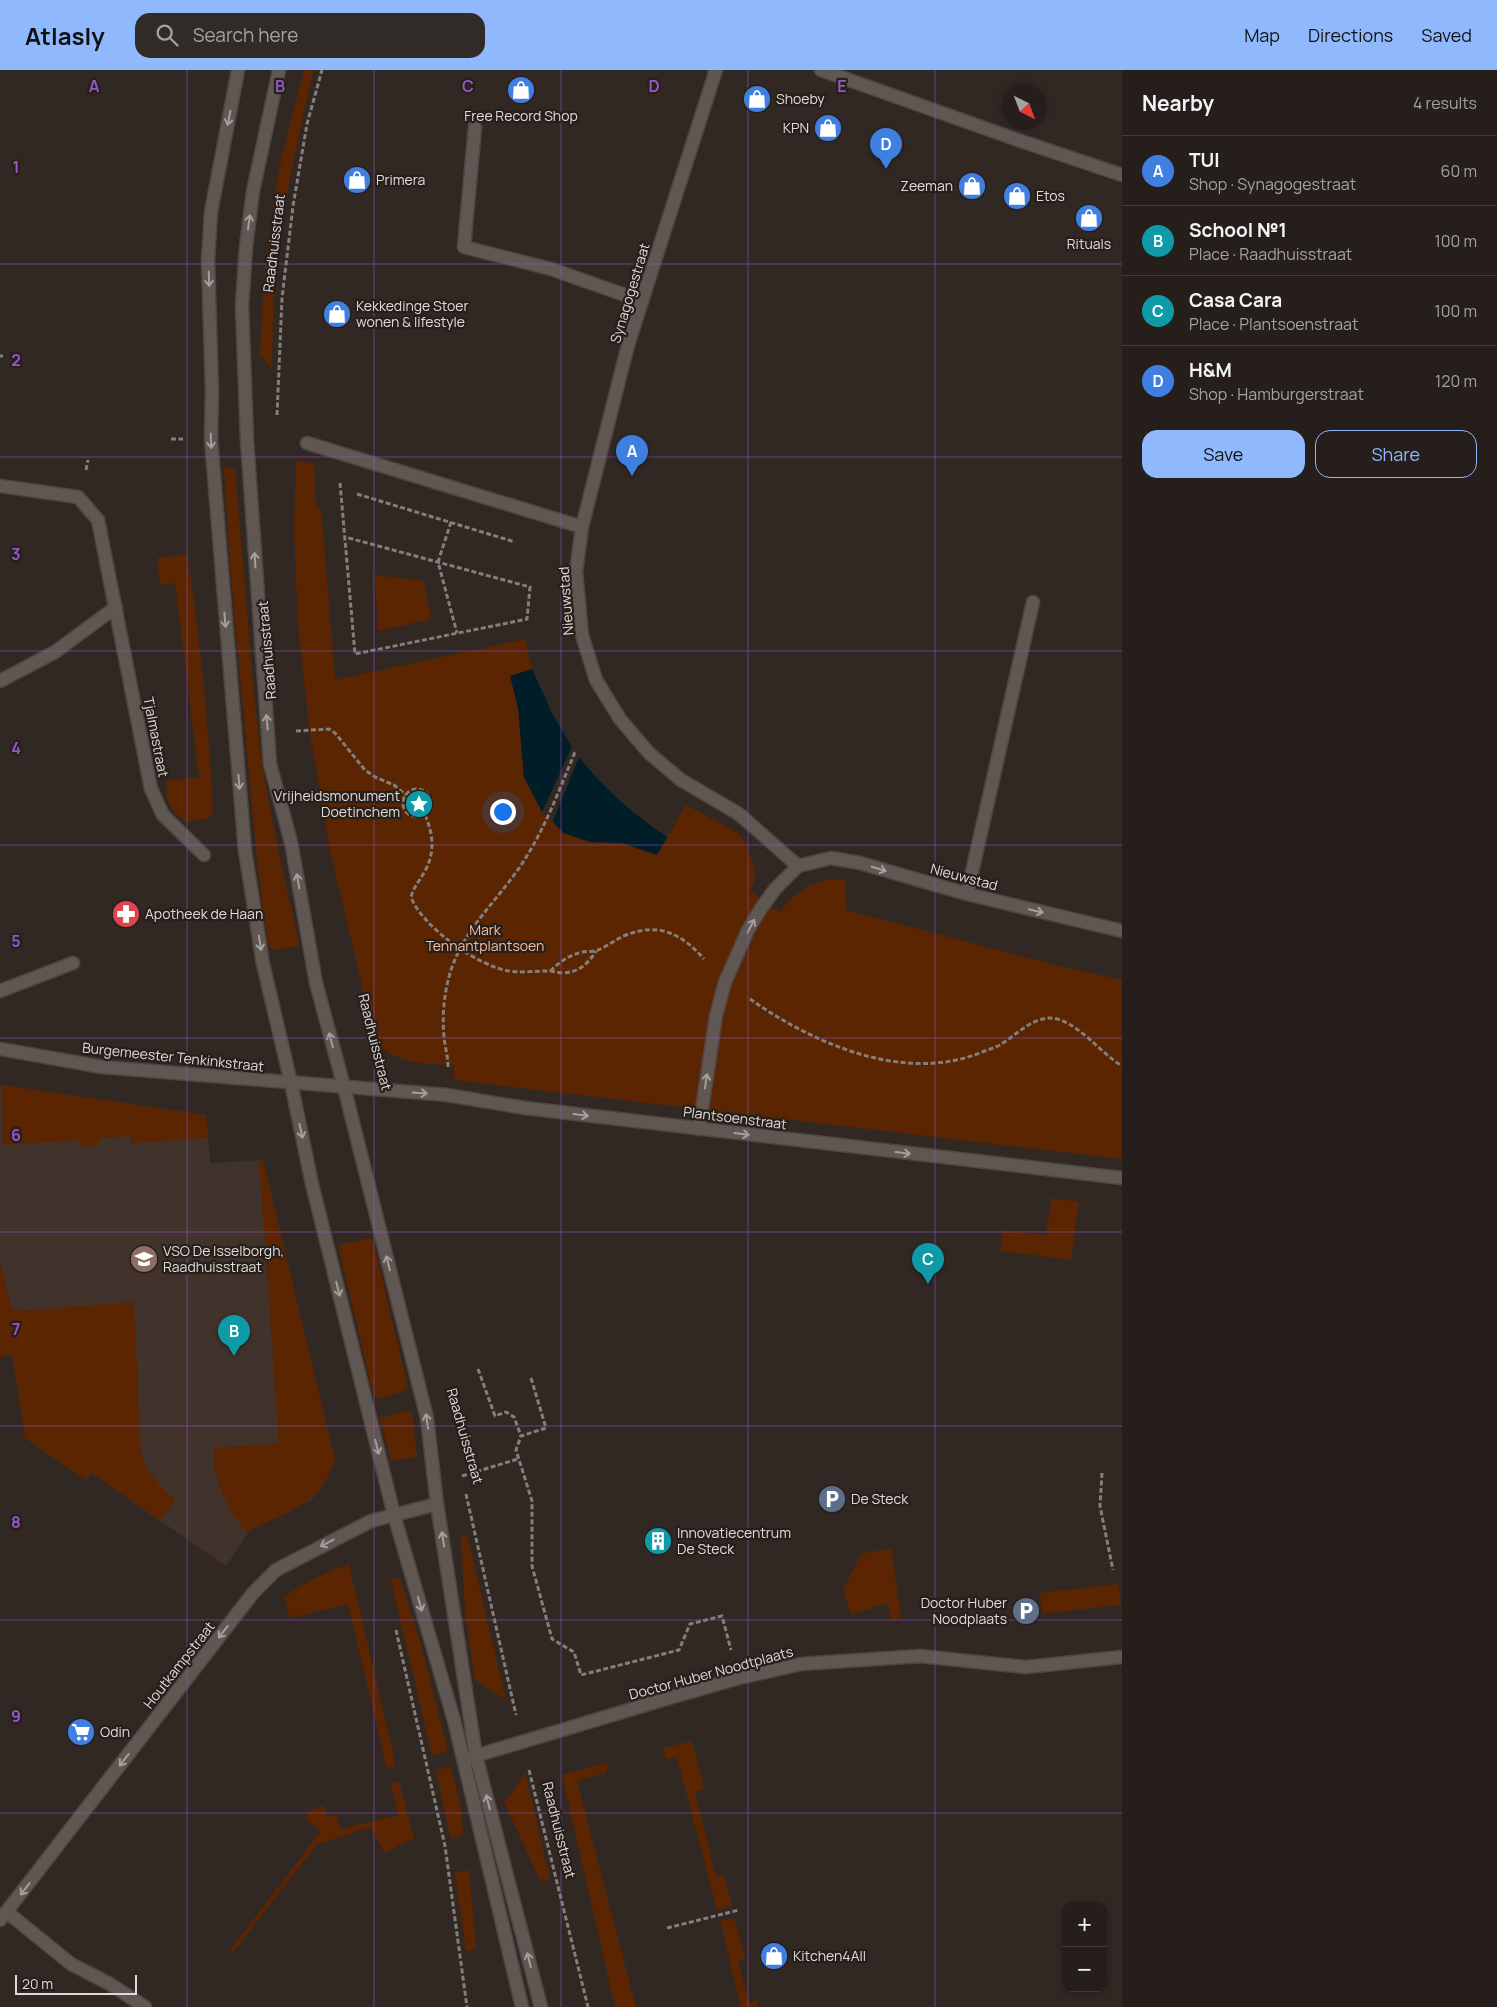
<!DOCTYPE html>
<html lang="en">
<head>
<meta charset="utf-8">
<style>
	:root { --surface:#251e1b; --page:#312b28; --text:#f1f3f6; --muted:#a3a2a3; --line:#423c3a; --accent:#90b8fd }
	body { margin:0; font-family:Manrope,sans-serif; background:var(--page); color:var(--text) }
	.controls { position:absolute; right:15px; bottom:15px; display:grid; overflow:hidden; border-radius:10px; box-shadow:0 2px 8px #0003 }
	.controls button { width:45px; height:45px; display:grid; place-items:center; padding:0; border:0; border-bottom:1px solid var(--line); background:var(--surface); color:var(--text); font:25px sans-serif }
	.compass { position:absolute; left:1002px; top:15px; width:45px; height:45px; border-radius:50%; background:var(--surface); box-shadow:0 2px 8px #0003; rotate:138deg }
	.scale { position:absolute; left:15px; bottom:12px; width:122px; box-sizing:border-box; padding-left:5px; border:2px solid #e0dad7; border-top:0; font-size:14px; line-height:18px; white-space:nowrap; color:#e0dad7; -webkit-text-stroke:4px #271f1b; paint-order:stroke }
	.you { position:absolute; left:502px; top:741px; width:18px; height:18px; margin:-12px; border:4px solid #fff; border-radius:50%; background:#1a73e8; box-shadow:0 0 0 8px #1a73e833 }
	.badge { display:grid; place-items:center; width:32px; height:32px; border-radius:50%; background:var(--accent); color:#fff; font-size:16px; font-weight:700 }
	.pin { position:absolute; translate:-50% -41px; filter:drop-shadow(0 1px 2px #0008) }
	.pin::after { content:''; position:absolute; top:26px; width:18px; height:15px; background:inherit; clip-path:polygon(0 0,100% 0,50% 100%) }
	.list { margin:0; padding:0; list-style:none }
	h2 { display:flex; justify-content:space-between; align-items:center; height:65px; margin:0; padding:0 20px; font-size:21px }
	h2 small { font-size:16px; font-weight:400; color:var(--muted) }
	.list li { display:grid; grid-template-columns:32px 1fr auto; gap:15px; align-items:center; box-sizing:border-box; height:70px; padding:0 20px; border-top:1px solid var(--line) }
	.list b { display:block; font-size:19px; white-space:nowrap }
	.list p { margin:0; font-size:16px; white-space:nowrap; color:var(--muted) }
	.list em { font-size:16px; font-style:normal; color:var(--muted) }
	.actions { display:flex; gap:10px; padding:15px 20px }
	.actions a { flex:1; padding:11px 0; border:1px solid var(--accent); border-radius:15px; text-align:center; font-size:18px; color:var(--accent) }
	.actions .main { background:var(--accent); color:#111 }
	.icon { flex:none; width:28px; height:28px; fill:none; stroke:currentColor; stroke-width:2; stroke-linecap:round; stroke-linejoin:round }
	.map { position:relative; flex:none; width:1122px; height:1937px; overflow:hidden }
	header { display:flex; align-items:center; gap:30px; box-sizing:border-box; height:70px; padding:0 25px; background:var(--accent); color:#111 }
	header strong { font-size:24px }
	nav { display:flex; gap:28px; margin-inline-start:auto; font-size:18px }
	.search { width:350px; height:45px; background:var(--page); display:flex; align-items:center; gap:12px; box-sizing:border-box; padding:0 18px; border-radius:15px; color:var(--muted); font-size:19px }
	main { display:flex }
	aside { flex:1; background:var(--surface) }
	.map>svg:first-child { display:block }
	.built { fill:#41332c }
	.green { fill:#5a2500 }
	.water { fill:#001d28 }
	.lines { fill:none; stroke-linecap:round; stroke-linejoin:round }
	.lane-casing { stroke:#4c4542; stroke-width:15 }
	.street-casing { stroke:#4c4542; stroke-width:15 }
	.secondary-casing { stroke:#4c4542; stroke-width:15 }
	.path { stroke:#857e7a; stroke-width:3; stroke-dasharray:5 2.5; stroke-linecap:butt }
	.lane { stroke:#605752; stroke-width:12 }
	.street { stroke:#605752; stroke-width:12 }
	.secondary { stroke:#605752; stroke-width:12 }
	.oneway { stroke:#a69f9b }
	.grid { fill:none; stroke:#9458c5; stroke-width:1; stroke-opacity:0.55 }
	.labels { text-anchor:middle; stroke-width:4.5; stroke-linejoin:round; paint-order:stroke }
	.poi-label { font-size:14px; fill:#e0dad7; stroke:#271f1b; text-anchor:start }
	.street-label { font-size:14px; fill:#e0dad7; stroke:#271f1b }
	.park-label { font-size:14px; fill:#f8bc9d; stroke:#271f1b }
	.grid-label { font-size:16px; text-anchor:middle; font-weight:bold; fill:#9458c5; stroke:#271f1b; stroke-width:4.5; stroke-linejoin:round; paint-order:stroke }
</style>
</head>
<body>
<header>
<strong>Atlasly</strong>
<div class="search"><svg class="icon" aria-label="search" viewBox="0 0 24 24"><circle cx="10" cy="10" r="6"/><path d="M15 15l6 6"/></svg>Search here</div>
<nav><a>Map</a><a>Directions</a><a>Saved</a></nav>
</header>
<main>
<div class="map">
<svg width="1122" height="1937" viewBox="0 0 1122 1937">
	<rect width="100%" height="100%" fill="#312824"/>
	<polygon class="built" points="0,1015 206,1045 210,1093 263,1090 335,1391 320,1420 311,1430 252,1459 247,1464 226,1496 91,1403 86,1410 25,1368 12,1285 0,1287"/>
	<g class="green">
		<path d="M304 0H314C295 76 280 152 274 230 273 253 272 276 272 299L260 284 265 198 276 120 282 86Z"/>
		<path d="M296 391 314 393 316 438H321L335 610 525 569 532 599 510 606 518 638 524 707 542 742 563 763 590 772 622 773 657 785 686 735 738 763 745 772 755 799 754 812 750 821 780 842C798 819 815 808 845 809L846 840 1047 893 1122 910V1089L454 1010V994C436 996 399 992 386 981 379 976 376 969 373 962L330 780 310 663 298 555 294 457Z"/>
		<polygon points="224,397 235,399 254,625 262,695 280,789 299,871 298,876 272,880 269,876 265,853 257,790 230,498"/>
		<path d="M187 484C201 569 208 655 213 741L209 748 186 752C168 736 167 736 166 711L199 707 175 513 160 515 157 488Z"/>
		<polygon points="375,505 424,511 431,549 378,561"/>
		<polygon points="2,1015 206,1045 208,1068 131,1073 130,1066 99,1068 99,1076 81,1077 80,1070 3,1075"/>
		<path d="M259 1089 263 1090 335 1391C318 1436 292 1440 252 1459L247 1463C226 1437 214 1412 213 1378L279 1373Z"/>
		<polygon points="1052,1128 1079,1132 1071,1190 1004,1181 1004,1183 1000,1182 1003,1160 1046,1165"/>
		<polygon points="369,1168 373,1170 408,1317 405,1321 377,1329 373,1324 338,1175"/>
		<path d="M0 1194 11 1236 17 1241 134 1232 141 1385C149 1404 159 1415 175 1429L160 1450 91 1403 86 1410 25 1368 12 1285 0 1287Z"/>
		<polygon points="409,1340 412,1343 417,1387 391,1391 380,1348"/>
		<polygon points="467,1465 506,1630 475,1610 465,1542 461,1467"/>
		<polygon points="891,1478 901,1547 891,1550 887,1534 851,1544 843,1520 861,1484"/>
		<path d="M349 1494 396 1696 387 1698 348 1534 290 1548 284 1527C304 1512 325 1503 349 1494Z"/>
		<polygon points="400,1507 423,1581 448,1681 432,1686 391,1510"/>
		<polygon points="1118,1514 1121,1535 1042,1544 1040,1523"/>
		<polygon points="692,1671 704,1719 695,1722 716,1807 724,1805 732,1835 717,1840 677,1687 666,1689 663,1678"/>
		<polygon points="608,1692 606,1703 577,1711 636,1937 615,1937 562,1705"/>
		<polygon points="451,1697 461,1739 463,1766 450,1767 436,1700"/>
		<polygon points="525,1702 550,1809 541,1812 503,1730 508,1729"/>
		<polygon points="399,1711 414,1768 385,1783 370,1757 316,1775 233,1883 230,1880 321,1761 304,1748 310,1741 324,1735 327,1747 336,1744 340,1759 398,1745 391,1714"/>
		<polygon points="469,1800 476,1879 466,1881 455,1802"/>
		<polygon points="734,1848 745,1889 738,1891 749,1933 757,1931 758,1937 741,1937 720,1850"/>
	</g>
	<g class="water">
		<polygon points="532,599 552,643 572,677 542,742 524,707 518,638 510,606"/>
		<path d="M579 687C605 720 633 744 667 767L657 785 622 773 590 772 563 763 553 751Z"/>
	</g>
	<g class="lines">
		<defs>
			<g id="lane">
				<polyline points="475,57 464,177 551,199 642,231"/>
				<polyline points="0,611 55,582 116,537"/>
				<polyline points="967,824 1033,532"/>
				<polyline points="0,921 73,893"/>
				<polyline points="7,1842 71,1894 110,1914 145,1937"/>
			</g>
			<g id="street">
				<polyline points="821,0 1018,70 1122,105"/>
				<polyline points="307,373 582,457 576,502 582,565 596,610 620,649 649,683 681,710 739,744 798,796"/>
				<polyline points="0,416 78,427 98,450 151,719 163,745 204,785"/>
				<polyline points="582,457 628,275 716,0"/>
				<polyline points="0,979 102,997 447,1025 525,1038 1122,1108"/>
				<polyline points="699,1059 716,946 725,912 748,860 760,840 775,819 798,796 831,788 860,793 967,824 1122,861"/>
				<polyline points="465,1689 669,1628 739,1608 801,1594 920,1586 1026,1597 1122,1587"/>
				<polyline points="0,1850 253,1523 276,1500 371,1451 437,1434"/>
			</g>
			<g id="secondary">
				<polyline points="238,0 211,142 208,190 212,322 211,369 245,781 263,894 291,1013 312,1114 394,1445 454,1650 522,1937"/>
				<polyline points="279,0 253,121 246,177 242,236 247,370 270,694 291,772 316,913 344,1017 427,1348 437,1434 476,1686 541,1937"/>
			</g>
		</defs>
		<use href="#lane" class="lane-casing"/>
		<use href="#street" class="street-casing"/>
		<use href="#secondary" class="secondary-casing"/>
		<g class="path">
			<polyline points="0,286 3,286"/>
			<polyline points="277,345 282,228 293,136 307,54 322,0"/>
			<polyline points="171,369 183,369"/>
			<polyline points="86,400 88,390"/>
			<polyline points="340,413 355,584 527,549 530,517 345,467"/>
			<polyline points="357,424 515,472"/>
			<polyline points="451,452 438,492 457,563"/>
			<polyline points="296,661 329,659 335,663 365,700 375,707 394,715 406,725"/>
			<circle cx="417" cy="733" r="14"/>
			<path d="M425 745C433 763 435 781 426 799 421 809 414 816 411 827 422 857 478 896 509 901 522 903 535 901 548 901 553 901 558 903 563 903 579 902 588 894 596 881"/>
			<path d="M550 901C561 891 569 885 583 882 588 881 594 882 598 880 608 876 616 869 626 865 659 852 682 864 704 889"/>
			<path d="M750 929C814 974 905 1014 982 982 988 980 994 978 1000 975 1015 966 1031 948 1050 948 1076 949 1100 983 1122 996"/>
			<path d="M448 997C448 986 445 977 444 967 442 945 444 924 450 903 464 857 501 828 525 789 546 756 560 718 575 682"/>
			<polyline points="478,1299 495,1346 506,1342 514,1347 521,1366"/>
			<polyline points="531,1308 546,1358 521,1366 516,1380 532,1431 532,1496 552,1569 574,1582 581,1605 679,1580 690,1554 722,1546 731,1580"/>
			<polyline points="1102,1403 1100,1436 1113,1500"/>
			<polyline points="462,1406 518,1389"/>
			<polyline points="466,1424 516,1645"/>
			<polyline points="396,1560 445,1776 467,1937"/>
			<polyline points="529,1700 588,1937"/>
			<polyline points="667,1858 739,1840"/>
		</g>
		<use href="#lane" class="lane"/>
		<use href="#street" class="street"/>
		<use href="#secondary" class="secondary"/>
	</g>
	<defs><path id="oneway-shaft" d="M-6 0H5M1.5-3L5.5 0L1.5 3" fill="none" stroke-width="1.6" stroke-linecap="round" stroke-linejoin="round" transform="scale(1.25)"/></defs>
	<g class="oneway">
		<use href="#oneway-shaft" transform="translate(229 48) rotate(101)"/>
		<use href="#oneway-shaft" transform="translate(249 152) rotate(-82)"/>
		<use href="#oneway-shaft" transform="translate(209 209) rotate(88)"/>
		<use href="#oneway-shaft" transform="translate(211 371) rotate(88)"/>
		<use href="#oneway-shaft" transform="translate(255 490) rotate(-94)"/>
		<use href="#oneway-shaft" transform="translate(225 550) rotate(85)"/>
		<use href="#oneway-shaft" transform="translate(267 652) rotate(-95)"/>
		<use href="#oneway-shaft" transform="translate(239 712) rotate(85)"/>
		<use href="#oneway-shaft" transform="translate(879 799) rotate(17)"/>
		<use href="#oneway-shaft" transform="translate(298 811) rotate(-100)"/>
		<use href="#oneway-shaft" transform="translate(1036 841) rotate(13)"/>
		<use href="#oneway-shaft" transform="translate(751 856) rotate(-62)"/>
		<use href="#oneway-shaft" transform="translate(260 873) rotate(81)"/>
		<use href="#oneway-shaft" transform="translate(331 970) rotate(-105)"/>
		<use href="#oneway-shaft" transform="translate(706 1011) rotate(-82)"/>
		<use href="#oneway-shaft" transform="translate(420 1023) rotate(4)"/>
		<use href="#oneway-shaft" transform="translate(581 1045) rotate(7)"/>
		<use href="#oneway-shaft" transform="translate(301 1061) rotate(78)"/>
		<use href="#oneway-shaft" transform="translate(742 1064) rotate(7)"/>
		<use href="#oneway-shaft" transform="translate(903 1083) rotate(7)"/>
		<use href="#oneway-shaft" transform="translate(388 1193) rotate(-104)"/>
		<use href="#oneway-shaft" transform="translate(338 1219) rotate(76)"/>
		<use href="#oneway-shaft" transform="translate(427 1351) rotate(-99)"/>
		<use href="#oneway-shaft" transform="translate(377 1377) rotate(76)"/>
		<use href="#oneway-shaft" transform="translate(443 1469) rotate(-99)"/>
		<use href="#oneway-shaft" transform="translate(327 1473) rotate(153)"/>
		<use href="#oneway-shaft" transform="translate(420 1534) rotate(74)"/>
		<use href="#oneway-shaft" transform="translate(223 1562) rotate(128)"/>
		<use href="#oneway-shaft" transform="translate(124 1690) rotate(128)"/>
		<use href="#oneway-shaft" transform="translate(488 1732) rotate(-104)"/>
		<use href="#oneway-shaft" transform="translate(25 1819) rotate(128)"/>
		<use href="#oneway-shaft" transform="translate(529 1890) rotate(-104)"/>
	</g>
	<path class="grid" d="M187 0V1937M374 0V1937M561 0V1937M748 0V1937M935 0V1937M0 194H1122M0 387H1122M0 581H1122M0 775H1122M0 968H1122M0 1162H1122M0 1356H1122M0 1550H1122M0 1743H1122"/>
	<defs>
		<symbol id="shop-disc" viewBox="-11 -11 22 22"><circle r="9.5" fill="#3f7fe0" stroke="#271f1b"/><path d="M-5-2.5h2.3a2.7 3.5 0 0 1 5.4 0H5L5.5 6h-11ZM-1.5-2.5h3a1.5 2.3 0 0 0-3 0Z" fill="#fff"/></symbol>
		<symbol id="sight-disc" viewBox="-11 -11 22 22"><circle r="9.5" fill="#0f9aa8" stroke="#271f1b"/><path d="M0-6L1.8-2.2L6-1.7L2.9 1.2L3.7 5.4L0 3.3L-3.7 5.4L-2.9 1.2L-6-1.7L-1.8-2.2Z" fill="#fff"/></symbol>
		<symbol id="pharmacy-disc" viewBox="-11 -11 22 22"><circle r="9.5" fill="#e0444e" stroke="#271f1b"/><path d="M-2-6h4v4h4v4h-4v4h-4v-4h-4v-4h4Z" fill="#fff"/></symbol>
		<symbol id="school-disc" viewBox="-11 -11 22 22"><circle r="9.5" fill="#8d6e63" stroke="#271f1b"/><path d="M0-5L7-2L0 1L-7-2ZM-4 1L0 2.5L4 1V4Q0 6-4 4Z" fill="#fff"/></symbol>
		<symbol id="parking-disc" viewBox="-11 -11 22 22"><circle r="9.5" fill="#5c6f8a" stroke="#271f1b"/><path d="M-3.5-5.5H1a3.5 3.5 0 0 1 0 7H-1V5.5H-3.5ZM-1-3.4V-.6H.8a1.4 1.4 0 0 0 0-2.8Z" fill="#fff"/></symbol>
		<symbol id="building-disc" viewBox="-11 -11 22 22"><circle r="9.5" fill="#0f9aa8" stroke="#271f1b"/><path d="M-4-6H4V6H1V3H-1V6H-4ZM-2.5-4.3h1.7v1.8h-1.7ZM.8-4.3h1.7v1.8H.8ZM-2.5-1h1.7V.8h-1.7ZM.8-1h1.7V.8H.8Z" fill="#fff"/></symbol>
		<symbol id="supermarket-disc" viewBox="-11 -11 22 22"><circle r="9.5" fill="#3f7fe0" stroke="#271f1b"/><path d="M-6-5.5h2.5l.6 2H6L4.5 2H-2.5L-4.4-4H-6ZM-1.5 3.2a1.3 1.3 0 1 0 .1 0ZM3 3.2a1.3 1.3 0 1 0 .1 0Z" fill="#fff"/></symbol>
	</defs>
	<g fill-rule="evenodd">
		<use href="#shop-disc" x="505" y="4" width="32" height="32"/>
		<use href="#shop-disc" x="741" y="13" width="32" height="32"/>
		<use href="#shop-disc" x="812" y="42" width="32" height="32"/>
		<use href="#shop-disc" x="341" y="94" width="32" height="32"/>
		<use href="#shop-disc" x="956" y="100" width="32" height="32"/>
		<use href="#shop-disc" x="1001" y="110" width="32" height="32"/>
		<use href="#shop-disc" x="1073" y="132" width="32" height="32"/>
		<use href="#shop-disc" x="321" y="228" width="32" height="32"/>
		<use href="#sight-disc" x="403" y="718" width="32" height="32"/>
		<use href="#pharmacy-disc" x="110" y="828" width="32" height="32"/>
		<use href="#school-disc" x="128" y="1173" width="32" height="32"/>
		<use href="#parking-disc" x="816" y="1413" width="32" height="32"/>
		<use href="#building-disc" x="642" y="1455" width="32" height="32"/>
		<use href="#parking-disc" x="1010" y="1525" width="32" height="32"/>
		<use href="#supermarket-disc" x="65" y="1646" width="32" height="32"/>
		<use href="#shop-disc" x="758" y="1870" width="32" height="32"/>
	</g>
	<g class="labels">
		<g class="poi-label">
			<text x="776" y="34">Shoeby</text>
			<text x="521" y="51" text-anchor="middle">Free Record Shop</text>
			<text x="809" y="63" text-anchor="end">KPN</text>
			<text x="376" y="115">Primera</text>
			<text x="953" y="121" text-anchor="end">Zeeman</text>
			<text x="1036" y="131">Etos</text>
			<text x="1089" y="179" text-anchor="middle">Rituals</text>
			<text x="356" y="241">Kekkedinge Stoer<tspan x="356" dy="16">wonen &amp; lifestyle</tspan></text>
			<text x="400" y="731" text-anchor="end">Vrijheidsmonument<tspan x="400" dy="16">Doetinchem</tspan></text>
			<text x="145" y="849">Apotheek de Haan</text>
			<text x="163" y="1186">VSO De Isselborgh,<tspan x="163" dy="16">Raadhuisstraat</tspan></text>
			<text x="851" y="1434">De Steck</text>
			<text x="677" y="1468">Innovatiecentrum<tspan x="677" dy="16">De Steck</tspan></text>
			<text x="1007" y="1538" text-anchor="end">Doctor Huber<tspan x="1007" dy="16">Noodplaats</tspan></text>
			<text x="100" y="1667">Odin</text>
			<text x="793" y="1891">Kitchen4All</text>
		</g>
		<g class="street-label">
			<text transform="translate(274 173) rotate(-83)" y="5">Raadhuisstraat</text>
			<text transform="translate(630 223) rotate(-73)" y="5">Synagogestraat</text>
			<text transform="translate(566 531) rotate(-94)" y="5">Nieuwstad</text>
			<text transform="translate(267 580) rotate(-95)" y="5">Raadhuisstraat</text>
			<text transform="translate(156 667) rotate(79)" y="5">Tjalmastraat</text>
			<text transform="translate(964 807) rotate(15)" y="5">Nieuwstad</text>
			<text transform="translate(375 972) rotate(76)" y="5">Raadhuisstraat</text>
			<text transform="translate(173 987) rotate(6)" y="5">Burgemeester Tenkinkstraat</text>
			<text transform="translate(735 1048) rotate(7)" y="5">Plantsoenstraat</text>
			<text transform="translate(465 1366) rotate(74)" y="5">Raadhuisstraat</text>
			<text transform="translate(179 1595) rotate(-52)" y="5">Houtkampstraat</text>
			<text transform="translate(711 1603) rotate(-15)" y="5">Doctor Huber Noodtplaats</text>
			<text transform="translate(559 1760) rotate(76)" y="5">Raadhuisstraat</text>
		</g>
		<g class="park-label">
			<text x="485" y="865">Mark<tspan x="485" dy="16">Tennantplantsoen</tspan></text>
		</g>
	</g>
	<g class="grid-label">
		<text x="94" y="22">A</text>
		<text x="280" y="22">B</text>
		<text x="468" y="22">C</text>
		<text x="654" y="22">D</text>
		<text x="842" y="22">E</text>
		<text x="16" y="103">1</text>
		<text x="16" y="296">2</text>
		<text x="16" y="490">3</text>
		<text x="16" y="684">4</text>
		<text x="16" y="877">5</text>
		<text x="16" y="1071">6</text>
		<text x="16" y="1265">7</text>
		<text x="16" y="1458">8</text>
		<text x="16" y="1652">9</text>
	</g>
</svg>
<div class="controls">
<button>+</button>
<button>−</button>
</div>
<svg class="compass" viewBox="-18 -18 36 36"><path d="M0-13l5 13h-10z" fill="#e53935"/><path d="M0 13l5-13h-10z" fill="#a3a2a3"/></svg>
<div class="scale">20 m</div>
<div class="you"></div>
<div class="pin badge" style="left:632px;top:406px;background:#3f7fe0">A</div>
<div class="pin badge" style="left:234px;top:1286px;background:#0f9aa8">B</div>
<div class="pin badge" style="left:928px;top:1214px;background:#0f9aa8">C</div>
<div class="pin badge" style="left:886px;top:99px;background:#3f7fe0">D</div>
</div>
<aside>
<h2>Nearby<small>4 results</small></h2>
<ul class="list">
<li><span class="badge" style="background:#3f7fe0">A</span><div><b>TUI</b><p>Shop · Synagogestraat</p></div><em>60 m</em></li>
<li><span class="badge" style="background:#0f9aa8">B</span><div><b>School №1</b><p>Place · Raadhuisstraat</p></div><em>100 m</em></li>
<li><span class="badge" style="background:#0f9aa8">C</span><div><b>Casa Cara</b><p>Place · Plantsoenstraat</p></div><em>100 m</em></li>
<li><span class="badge" style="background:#3f7fe0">D</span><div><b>H&amp;M</b><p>Shop · Hamburgerstraat</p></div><em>120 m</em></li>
</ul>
<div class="actions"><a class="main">Save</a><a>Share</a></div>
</aside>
</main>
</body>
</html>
